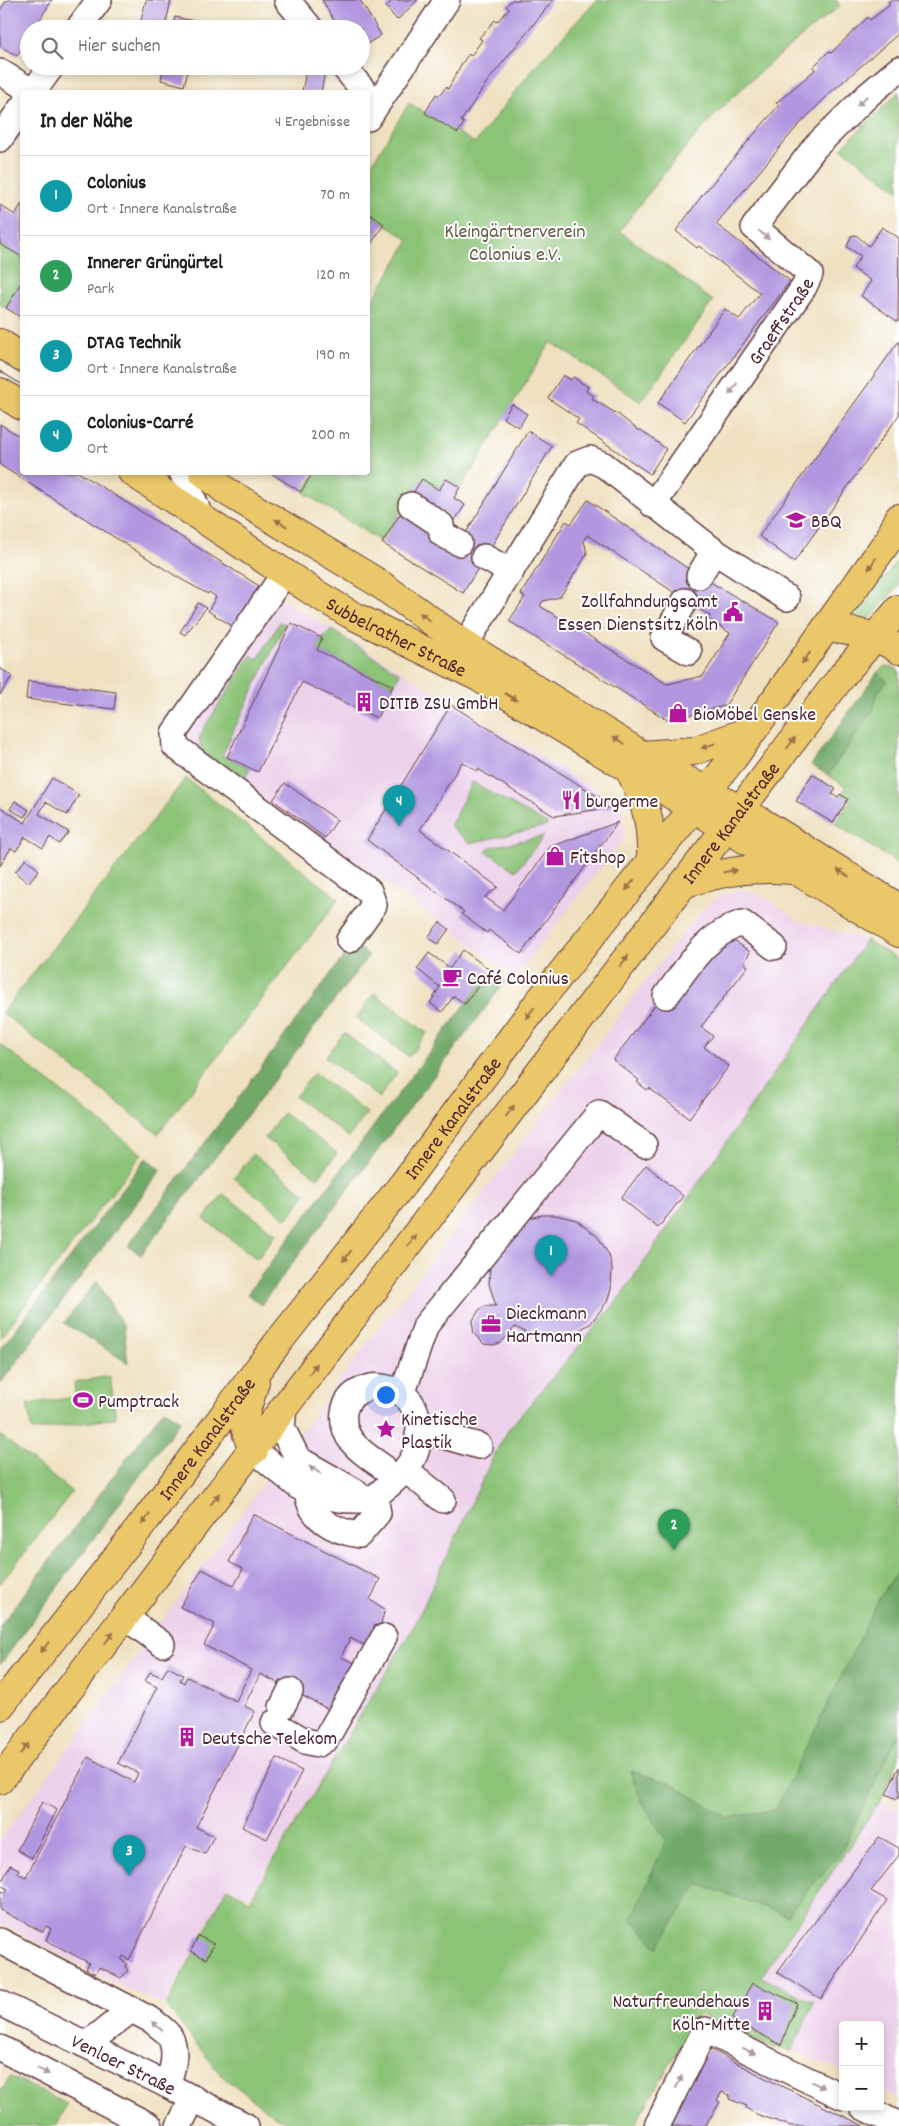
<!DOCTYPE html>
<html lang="de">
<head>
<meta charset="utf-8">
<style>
	:root { --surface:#fff; --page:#f6f6f6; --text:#202124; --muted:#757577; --line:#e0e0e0; --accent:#0b8043 }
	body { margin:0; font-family:Dekko,sans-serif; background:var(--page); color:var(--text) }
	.controls { position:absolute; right:15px; bottom:15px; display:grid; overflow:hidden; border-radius:5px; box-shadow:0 2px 8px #0003 }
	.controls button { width:45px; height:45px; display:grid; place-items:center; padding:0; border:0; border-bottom:1px solid var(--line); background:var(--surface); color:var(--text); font:25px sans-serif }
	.you { position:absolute; left:385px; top:1394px; width:18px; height:18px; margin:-12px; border:4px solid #fff; border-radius:50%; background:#1a73e8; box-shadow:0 0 0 8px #1a73e833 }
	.badge { display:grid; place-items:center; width:32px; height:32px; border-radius:50%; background:var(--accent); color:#fff; font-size:16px; font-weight:700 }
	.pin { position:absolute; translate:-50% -41px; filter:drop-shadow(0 1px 2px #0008) }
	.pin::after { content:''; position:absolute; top:26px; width:18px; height:15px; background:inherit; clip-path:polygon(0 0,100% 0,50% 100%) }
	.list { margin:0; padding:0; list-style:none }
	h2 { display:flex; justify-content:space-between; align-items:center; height:65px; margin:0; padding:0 20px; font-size:21px }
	h2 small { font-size:16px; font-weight:400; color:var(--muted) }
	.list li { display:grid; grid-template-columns:32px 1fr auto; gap:15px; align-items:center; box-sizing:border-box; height:80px; padding:0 20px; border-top:1px solid var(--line) }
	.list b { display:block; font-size:19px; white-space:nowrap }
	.list p { margin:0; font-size:16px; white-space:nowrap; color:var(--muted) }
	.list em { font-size:16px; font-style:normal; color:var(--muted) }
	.icon { flex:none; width:28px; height:28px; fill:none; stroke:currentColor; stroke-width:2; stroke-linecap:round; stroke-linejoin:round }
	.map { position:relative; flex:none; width:899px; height:2126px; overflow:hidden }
	.search { position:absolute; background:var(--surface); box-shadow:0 2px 8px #0003; left:20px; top:20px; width:350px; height:55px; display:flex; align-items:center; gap:12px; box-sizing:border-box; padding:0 18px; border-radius:28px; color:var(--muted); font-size:19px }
	.panel { position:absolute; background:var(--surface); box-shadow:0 2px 8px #0003; left:20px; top:90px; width:350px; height:385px; border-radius:5px }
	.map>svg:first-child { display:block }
	.built { fill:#ecd1ea }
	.green { fill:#8bc377; stroke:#6a7151 }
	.forest { fill:#70a968; stroke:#5d644a }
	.building { fill:#b197e0; fill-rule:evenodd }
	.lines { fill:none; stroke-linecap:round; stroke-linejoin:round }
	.minor-casing { stroke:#633c41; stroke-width:28 }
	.major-casing { stroke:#633c41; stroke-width:30 }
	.highway-casing { stroke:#633c41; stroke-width:30 }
	.minor { stroke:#fff; stroke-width:25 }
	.major { stroke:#eac769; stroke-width:28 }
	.highway { stroke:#eac769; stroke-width:28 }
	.tram { stroke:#4a1f2b; stroke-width:1 }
	.oneway { fill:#ae9aa0 }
	.oneway2 { fill:#9a734a }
	.labels { text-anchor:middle; stroke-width:4; stroke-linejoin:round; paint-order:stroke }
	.park-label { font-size:20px; fill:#615846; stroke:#fff }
	.street-label { font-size:20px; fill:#4a1f2b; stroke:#fff }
	.poi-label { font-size:20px; fill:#4a1f2b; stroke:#fff; text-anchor:start }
</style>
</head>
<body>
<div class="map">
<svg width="899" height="2126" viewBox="0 0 899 2126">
	<rect width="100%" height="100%" fill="#fff"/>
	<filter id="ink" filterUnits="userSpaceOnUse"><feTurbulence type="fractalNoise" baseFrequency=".02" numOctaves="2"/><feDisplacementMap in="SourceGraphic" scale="10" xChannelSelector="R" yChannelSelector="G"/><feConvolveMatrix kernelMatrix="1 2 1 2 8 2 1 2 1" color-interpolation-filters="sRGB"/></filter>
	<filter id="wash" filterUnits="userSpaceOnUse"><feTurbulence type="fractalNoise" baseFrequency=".0096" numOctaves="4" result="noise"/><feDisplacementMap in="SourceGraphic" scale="20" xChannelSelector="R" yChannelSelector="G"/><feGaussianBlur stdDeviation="1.12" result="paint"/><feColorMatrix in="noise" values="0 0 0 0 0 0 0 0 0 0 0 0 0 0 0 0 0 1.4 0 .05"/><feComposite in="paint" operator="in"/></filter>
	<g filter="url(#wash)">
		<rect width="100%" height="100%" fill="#efe1c0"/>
		<g class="built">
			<polygon points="275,594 622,806 625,837 515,977 392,887 175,746"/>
			<polygon points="744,890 766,898 800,921 866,940 617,1301 509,1429 494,1455 415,1624 250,1897 227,1886 164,2005 118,1985 0,1923 0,1841 338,1382 681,935 708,904 726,893"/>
			<polygon points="880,1801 899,1810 899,2099 880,2090 880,2025 843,2025 843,2071 792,2051 814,2002 761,1977"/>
		</g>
		<g class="green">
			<path d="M597 0H836L840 6C798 39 756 73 719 111 683 148 651 189 620 231L713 301 641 402 551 342 461 488 446 479 439 489 422 479 381 542 303 492 316 473H348L358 480 350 473 368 472V308L409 240 368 213V170L409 103 475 143 537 64Z"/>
			<polygon points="899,92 899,191 841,148"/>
			<polygon points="0,244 22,257 22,281 6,308 0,304"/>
			<polygon points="899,558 899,585 866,623 853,620"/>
			<polygon points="280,622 285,624 222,755 250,768 243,781 203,754 199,739 205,726 251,655 258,659"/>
			<polygon points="331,630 400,673 393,686 317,650 322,638"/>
			<polygon points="885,666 895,668 899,671 899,864 835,824 850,800 841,794 846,787 828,775 873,710 876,695 886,681 877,673"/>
			<polygon points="186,778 339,899 158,1134 2,1013"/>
			<polygon points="472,782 547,824 547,826 470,843 450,826"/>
			<polygon points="544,836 516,871 486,851 491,847"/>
			<polygon points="866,940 899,960 899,1759 880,1801 761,1977 814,2002 792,2051 771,2047 699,2014 634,2126 295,2126 275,2116 221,2075 166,2006 227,1888 250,1900 415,1624 494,1455 509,1429 617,1301"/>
			<polygon points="374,993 427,1033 409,1057 356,1018"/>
			<polygon points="344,1033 397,1073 379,1098 325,1057"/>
			<polygon points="0,1044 142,1154 0,1338"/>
			<polygon points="314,1073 367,1113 349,1137 295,1097"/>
			<polygon points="283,1113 337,1153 318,1178 265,1138"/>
			<polygon points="253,1154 306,1194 287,1219 234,1178"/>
			<polygon points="223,1194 276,1234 257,1259 204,1219"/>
			<polygon points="110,1376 116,1418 32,1431 27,1404 75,1397 74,1382"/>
			<polygon points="0,1435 72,1492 0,1584"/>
			<polygon points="10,2076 67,2104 56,2126 0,2126 0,2116 3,2110 0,2108 0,2088 3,2089"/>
		</g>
		<g class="forest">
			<polygon points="877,673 887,681 876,695 873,710 828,775 811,765"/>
			<polygon points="353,944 369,955 141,1255 128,1246"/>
			<polygon points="490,972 505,982 261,1305 247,1294"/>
			<polygon points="146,1158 161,1170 0,1384 0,1350"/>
			<polygon points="97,1281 124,1327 128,1363 64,1323"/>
			<polygon points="164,1409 181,1420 0,1665 0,1626"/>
			<polygon points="899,1569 899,1734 841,1852 787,1915 698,1884 657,1948 632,1919 666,1840 642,1802 630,1771 670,1783 727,1818 776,1809 880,1597"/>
		</g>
		<g id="blocks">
			<g class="building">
				<polygon points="7,0 52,0 34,29 29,29 29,37 17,56 0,46 0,10"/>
				<polygon points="146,0 171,1 166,22 173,24 175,17 198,22 197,29 139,29"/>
				<polygon points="322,0 360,0 381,35 361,48 361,29 339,29"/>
				<polygon points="393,0 418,0 397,20 386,7"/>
				<polygon points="512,0 553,0 487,82 461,121 464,123 458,133 425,113 436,94 439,96 446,87 448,89 462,63 469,54 471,56 482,40 479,38 495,20 497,22 509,9 506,6"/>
				<polygon points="891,0 899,0 898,34 830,93 795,129 716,224 790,281 685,422 658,403 725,309 739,319 760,293 699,246 697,248 676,231 703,194 779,105 776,103 815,70 813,67 829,51 831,53 868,17 870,20 890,5 888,2"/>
				<polygon points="164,66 189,66 184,86 161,80"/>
				<polygon points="307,66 326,68 321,92 302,92"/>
				<polygon points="22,203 22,257 0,244 0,205 15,215"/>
				<polygon points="368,213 384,224 368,249"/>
				<polygon points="882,227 899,238 898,322 861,296 871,281 853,268 861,256 847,247 851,236 856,235 869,246"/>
				<polygon points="22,281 22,318 6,308"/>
				<polygon points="899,341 899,415 794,562 759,536"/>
				<polygon points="563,375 571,380 573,377 588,387 586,391 594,396 592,399 619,415 638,430 641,430 666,449 650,474 576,423 579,419 548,398"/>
				<polygon points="512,404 527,414 519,427 503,418"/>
				<polygon points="0,424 22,438 22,472 78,472 264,589 237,629 208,611 216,597 209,592 208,594 179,578 0,465"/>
				<polygon points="528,431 552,446 463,593 382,543 400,514 456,549"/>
				<polygon points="269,472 313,472 301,492"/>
				<polygon points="422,479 439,490 446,479 460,487 454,498 465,505 455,520 413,493"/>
				<path d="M588 500 693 572 779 622 725 706 707 710V712L666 719 509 621 525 597 521 594 566 521 571 524ZM587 535 710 616 708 619 730 633 703 676 667 684 540 606 543 601 560 597 587 554 584 540Z"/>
				<polygon points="198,603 206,608 185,635 180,632"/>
				<polygon points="291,623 322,638 317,650 393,686 377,718 302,682 258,772 227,757"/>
				<polygon points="0,668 12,676 0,695"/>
				<polygon points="28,681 116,692 114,709 26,699"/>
				<polygon points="451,705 615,807 554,816 478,769 477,771 462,762 420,830 498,887 485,897 503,910 550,847 618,822 521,954 489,930 487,933 461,914 464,912 367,840"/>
				<polygon points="812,774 836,789 832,794 838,797 840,794 848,799 833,823 796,801"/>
				<polygon points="52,778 79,795 67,815 46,802 39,814 69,832 59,844 50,837 43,848 25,837 16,851 11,848 0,866 0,807 25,823"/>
				<polygon points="285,783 337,820 325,838 273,800"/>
				<polygon points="15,801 29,810 24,817 10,809"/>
				<polygon points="26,859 39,870 28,883 15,872"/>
				<polygon points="440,922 449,929 438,944 428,937"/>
				<polygon points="730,937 750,952 744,963 748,966 701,1027 713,1036 704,1047 729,1066 689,1118 649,1088 647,1090 637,1082 639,1080 613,1060 662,996 717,942"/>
				<polygon points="463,950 490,970 465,1004 454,996 442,1012 430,1003 440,987 417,969 429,953 450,968"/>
				<polygon points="646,1165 683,1196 658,1228 621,1198"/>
				<polygon points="542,1215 556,1215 576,1220 598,1237 609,1255 612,1268 611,1289 607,1302 590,1324 572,1334 545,1338 531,1335 515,1327 501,1343 493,1345 484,1344 474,1334 472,1322 479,1310 485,1306 496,1306 489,1284 490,1264 529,1218"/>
				<polygon points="253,1514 380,1579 370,1600 385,1609 380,1627 375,1625 373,1628 378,1631 366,1646 350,1638 341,1657 355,1663 330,1710 260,1674 244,1706 255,1711 196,1827 214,1836 205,1854 186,1846 129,1960 123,1956 121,1960 127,1963 125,1967 128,1970 121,1978 99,1967 95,1974 86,1969 89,1963 46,1940 51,1929 46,1926 43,1932 0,1910 0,1894 2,1891 6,1893 8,1889 0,1885 10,1865 19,1869 17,1873 26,1877 88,1757 134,1782 138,1773 118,1763 157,1687 145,1681 150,1672 162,1677 168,1667 183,1675 180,1680 184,1683 187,1677 236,1701 251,1670 204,1645 215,1624 180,1607 202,1569 234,1586 243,1569 229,1562"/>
				<polygon points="277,1758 302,1771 267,1839 242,1827"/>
				<polygon points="899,1767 899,1795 897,1799 886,1794"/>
				<polygon points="42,1802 57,1810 32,1858 17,1850"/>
				<polygon points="879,1837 899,1848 899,1855 871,1891 887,1900 821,1999 777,1972"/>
				<polygon points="198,1936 214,1944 206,1959 191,1951"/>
				<polygon points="752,1983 797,2003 781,2045 732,2019"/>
				<polygon points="708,2048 773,2082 864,2126 791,2126 756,2114 746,2108 747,2106 729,2099 729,2095 722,2092 717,2100 720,2102 705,2126 666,2126"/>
			</g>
		</g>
	</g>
	<g filter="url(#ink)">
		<use href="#blocks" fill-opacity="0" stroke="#633c41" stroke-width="1"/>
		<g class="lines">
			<defs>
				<g id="minor">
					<polyline points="287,0 311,29"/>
					<polyline points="78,29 99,0"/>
					<polyline points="343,66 365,92"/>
					<polyline points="0,72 33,92"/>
					<polyline points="33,92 52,66"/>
					<polyline points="368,118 447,0"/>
					<polyline points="0,139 22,107"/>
					<polyline points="182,472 200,516"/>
					<polyline points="411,505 441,525 442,534 459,543"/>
					<path id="s1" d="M653 505 804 287 810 274 754 227 815 147 868 95 899 69"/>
					<polyline points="484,557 511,572"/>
					<polyline points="284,574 174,733 175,746 369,891 374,905 349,940"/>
					<polyline points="699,576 714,551"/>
					<polyline points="685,601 664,638 689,652"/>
					<polyline points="465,645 577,464 590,459 604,465 714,551 787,598"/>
					<path d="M666 996C689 966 705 935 742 923L774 947"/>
					<polyline points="403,1392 426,1325 599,1113 644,1145"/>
					<polyline points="284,1407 282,1428 298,1459 356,1492"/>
					<polyline points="418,1435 437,1434 479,1446"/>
					<path d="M254 1450 299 1487C320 1496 352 1505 373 1497 379 1495 383 1489 388 1486 399 1476 409 1468 415 1454 424 1430 419 1396 391 1389 380 1386 372 1385 362 1390 352 1394 346 1402 344 1412 340 1440 363 1453 383 1467"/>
					<polyline points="406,1470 443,1500"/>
					<path d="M307 1491C310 1518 333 1531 359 1535L378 1513 375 1497"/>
					<polyline points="125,1617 162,1644"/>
					<polyline points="282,1707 290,1691"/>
					<polyline points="274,1723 305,1741 318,1744 326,1739 384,1637"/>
					<path d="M0 1941 153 2021C158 2026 167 2031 170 2037 178 2051 172 2072 167 2085"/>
					<path id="s2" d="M0 2003 167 2085 246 2126"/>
					<polyline points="83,2044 95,2038 131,2010"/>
					<polyline points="0,2048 150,2126"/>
					<polyline points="863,2107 899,2125"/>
					<polyline points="179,2126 193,2098"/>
					<polyline points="657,2126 705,2030 843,2097"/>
				</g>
				<g id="major">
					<polyline points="0,343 22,358"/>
					<polyline points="0,392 22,406"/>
					<path id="s3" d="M132 472 315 593 350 614 478 677 899 933"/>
					<polyline points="203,472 226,491 377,582 465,645 642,755 760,821 899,908"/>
					<path d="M826 629C851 629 879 636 899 650"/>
					<polyline points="642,755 694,751 754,729"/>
					<path d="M628 767C645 800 652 821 651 858"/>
					<path d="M683 884C726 871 748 867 793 870"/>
					<path d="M254 1450C237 1420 247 1412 255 1382"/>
					<path id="s4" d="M0 1706 145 1521 276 1345 403 1184 537 1004 734 757 899 525"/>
					<path id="s5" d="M0 1780 845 672 899 609"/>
				</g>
				<polyline id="highway" points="890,537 899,518"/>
			</defs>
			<use href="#minor" class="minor-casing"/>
			<use href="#major" class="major-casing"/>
			<use href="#highway" class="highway-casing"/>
			<use href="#minor" class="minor"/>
			<use href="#major" class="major"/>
			<use href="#highway" class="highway"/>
			<polyline class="tram" points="0,371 22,385"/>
		</g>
		<defs><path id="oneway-solid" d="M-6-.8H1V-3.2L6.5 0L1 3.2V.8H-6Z" transform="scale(1.25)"/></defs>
		<g class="oneway">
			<use href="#oneway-solid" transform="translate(862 101) rotate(135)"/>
			<use href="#oneway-solid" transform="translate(764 235) rotate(40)"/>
			<use href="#oneway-solid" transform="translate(733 389) rotate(125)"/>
			<use href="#oneway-solid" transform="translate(315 1470) rotate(-148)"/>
			<use href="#oneway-solid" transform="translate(157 2026) rotate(-139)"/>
			<use href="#oneway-solid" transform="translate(749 2051) rotate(26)"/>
			<use href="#oneway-solid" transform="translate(43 2071) rotate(27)"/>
			<use href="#oneway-solid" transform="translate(679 2082) rotate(-64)"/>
			<use href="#oneway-solid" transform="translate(818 2085) rotate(26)"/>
		</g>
		<g class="oneway2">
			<use href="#oneway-solid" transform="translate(281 523) rotate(-149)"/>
			<use href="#oneway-solid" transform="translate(872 564) rotate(123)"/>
			<use href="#oneway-solid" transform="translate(425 617) rotate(-144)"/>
			<use href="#oneway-solid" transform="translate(806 658) rotate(126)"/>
			<use href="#oneway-solid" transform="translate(511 697) rotate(31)"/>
			<use href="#oneway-solid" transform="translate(619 740) rotate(-148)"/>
			<use href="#oneway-solid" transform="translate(791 743) rotate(-53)"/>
			<use href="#oneway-solid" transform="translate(708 746) rotate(160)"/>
			<use href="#oneway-solid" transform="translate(730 871) rotate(-11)"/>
			<use href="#oneway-solid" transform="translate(843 873) rotate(-148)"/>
			<use href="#oneway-solid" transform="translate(630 885) rotate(128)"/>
			<use href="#oneway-solid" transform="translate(624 961) rotate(-53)"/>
			<use href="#oneway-solid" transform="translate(530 1013) rotate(127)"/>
			<use href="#oneway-solid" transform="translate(510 1111) rotate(-53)"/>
			<use href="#oneway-solid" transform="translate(412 1240) rotate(-53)"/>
			<use href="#oneway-solid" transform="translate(347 1256) rotate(128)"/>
			<use href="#oneway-solid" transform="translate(313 1369) rotate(-53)"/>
			<use href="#oneway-solid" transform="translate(215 1499) rotate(-52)"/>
			<use href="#oneway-solid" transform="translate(146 1519) rotate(127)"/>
			<use href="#oneway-solid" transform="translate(109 1638) rotate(-52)"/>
			<use href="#oneway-solid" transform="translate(45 1647) rotate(128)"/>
			<use href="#oneway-solid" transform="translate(24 1749) rotate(-52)"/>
		</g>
	</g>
	<defs>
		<symbol id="university-bare" viewBox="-9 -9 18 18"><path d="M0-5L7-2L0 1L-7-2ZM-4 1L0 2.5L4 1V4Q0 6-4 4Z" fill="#b5179e" stroke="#fff" stroke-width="2.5" paint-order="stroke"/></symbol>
		<symbol id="civic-bare" viewBox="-9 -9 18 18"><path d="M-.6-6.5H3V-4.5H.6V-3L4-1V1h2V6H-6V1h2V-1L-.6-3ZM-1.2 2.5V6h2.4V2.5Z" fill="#b5179e" stroke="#fff" stroke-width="2.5" paint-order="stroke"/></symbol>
		<symbol id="building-bare" viewBox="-9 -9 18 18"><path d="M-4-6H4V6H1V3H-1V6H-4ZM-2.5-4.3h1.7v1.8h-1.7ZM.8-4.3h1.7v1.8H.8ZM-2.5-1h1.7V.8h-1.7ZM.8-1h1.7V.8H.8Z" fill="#b5179e" stroke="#fff" stroke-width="2.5" paint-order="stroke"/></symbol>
		<symbol id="shop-bare" viewBox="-9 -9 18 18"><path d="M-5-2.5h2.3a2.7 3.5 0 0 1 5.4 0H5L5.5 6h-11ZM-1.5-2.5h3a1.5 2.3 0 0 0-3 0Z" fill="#b5179e" stroke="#fff" stroke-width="2.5" paint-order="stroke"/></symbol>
		<symbol id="restaurant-bare" viewBox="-9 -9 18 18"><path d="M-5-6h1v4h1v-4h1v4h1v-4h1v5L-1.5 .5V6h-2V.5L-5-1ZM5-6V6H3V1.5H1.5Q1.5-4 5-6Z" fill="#b5179e" stroke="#fff" stroke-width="2.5" paint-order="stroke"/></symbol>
		<symbol id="cafe-bare" viewBox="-9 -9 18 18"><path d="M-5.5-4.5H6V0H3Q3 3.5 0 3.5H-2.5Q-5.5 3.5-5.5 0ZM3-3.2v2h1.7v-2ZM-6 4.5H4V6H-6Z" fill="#b5179e" stroke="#fff" stroke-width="2.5" paint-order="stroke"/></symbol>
		<symbol id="office-bare" viewBox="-9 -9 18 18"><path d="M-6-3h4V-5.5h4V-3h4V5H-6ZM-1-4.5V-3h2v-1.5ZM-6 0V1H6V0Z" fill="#b5179e" stroke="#fff" stroke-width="2.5" paint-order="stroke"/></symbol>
		<symbol id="stadium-bare" viewBox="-9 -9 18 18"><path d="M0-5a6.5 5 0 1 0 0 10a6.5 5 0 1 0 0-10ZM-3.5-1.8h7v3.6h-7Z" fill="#b5179e" stroke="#fff" stroke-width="2.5" paint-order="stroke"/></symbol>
		<symbol id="sight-bare" viewBox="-9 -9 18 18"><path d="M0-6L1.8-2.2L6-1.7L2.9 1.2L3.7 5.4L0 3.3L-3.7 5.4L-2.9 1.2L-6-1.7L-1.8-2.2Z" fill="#b5179e" stroke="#fff" stroke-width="2.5" paint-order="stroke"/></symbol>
	</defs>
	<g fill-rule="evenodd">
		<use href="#university-bare" x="782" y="506" width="28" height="28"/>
		<use href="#civic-bare" x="719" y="598" width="28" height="28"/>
		<use href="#building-bare" x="350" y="688" width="28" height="28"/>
		<use href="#shop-bare" x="664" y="699" width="28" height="28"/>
		<use href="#restaurant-bare" x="557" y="786" width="28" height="28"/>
		<use href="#shop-bare" x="541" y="842" width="28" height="28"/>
		<use href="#cafe-bare" x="438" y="963" width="28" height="28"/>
		<use href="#office-bare" x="477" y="1310" width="28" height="28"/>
		<use href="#stadium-bare" x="69" y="1386" width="28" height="28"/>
		<use href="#sight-bare" x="372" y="1415" width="28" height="28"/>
		<use href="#building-bare" x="173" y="1723" width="28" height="28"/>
		<use href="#building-bare" x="751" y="1997" width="28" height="28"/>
	</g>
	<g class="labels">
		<g class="park-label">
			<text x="515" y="237">Kleingärtnerverein<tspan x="515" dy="23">Colonius e.V.</tspan></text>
		</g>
		<g class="street-label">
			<text dy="7" stroke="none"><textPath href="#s1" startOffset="224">Graeffstraße</textPath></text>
			<text dy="7" stroke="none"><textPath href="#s3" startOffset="312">Subbelrather Straße</textPath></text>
			<text dy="7" stroke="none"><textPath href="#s5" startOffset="1204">Innere Kanalstraße</textPath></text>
			<text dy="7" stroke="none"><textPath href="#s4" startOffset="742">Innere Kanalstraße</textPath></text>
			<text dy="7" stroke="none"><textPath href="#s4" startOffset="338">Innere Kanalstraße</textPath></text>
			<text dy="7" stroke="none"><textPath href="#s2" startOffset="138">Venloer Straße</textPath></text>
		</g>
		<g class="poi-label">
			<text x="811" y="527">BBQ</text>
			<text x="718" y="607" text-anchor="end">Zollfahndungsamt<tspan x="718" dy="23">Essen Dienstsitz Köln</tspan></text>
			<text x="379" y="709">DITIB ZSU GmbH</text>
			<text x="693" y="720">BioMöbel Genske</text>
			<text x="586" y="807">burgerme</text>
			<text x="570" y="863">Fitshop</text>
			<text x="467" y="984">Café Colonius</text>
			<text x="506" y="1319">Dieckmann<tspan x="506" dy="23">Hartmann</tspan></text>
			<text x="98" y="1407">Pumptrack</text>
			<text x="401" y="1425">Kinetische<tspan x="401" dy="23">Plastik</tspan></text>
			<text x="202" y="1744">Deutsche Telekom</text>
			<text x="750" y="2007" text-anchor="end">Naturfreundehaus<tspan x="750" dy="23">Köln-Mitte</tspan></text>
		</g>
	</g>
</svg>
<div class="controls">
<button>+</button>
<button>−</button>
</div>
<div class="you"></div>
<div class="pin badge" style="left:551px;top:1276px;background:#0f9aa8">1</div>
<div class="pin badge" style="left:674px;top:1550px;background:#2e9e5b">2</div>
<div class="pin badge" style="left:129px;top:1876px;background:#0f9aa8">3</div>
<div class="pin badge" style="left:399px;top:826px;background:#0f9aa8">4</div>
<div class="search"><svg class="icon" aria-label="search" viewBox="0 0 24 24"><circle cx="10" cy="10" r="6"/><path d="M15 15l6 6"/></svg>Hier suchen</div>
<section class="panel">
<h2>In der Nähe<small>4 Ergebnisse</small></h2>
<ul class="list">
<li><span class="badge" style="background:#0f9aa8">1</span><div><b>Colonius</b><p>Ort · Innere Kanalstraße</p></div><em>70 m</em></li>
<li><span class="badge" style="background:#2e9e5b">2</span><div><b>Innerer Grüngürtel</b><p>Park</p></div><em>120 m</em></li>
<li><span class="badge" style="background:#0f9aa8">3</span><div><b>DTAG Technik</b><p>Ort · Innere Kanalstraße</p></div><em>190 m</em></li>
<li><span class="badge" style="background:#0f9aa8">4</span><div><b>Colonius-Carré</b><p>Ort</p></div><em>200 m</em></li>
</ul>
</section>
</div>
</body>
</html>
